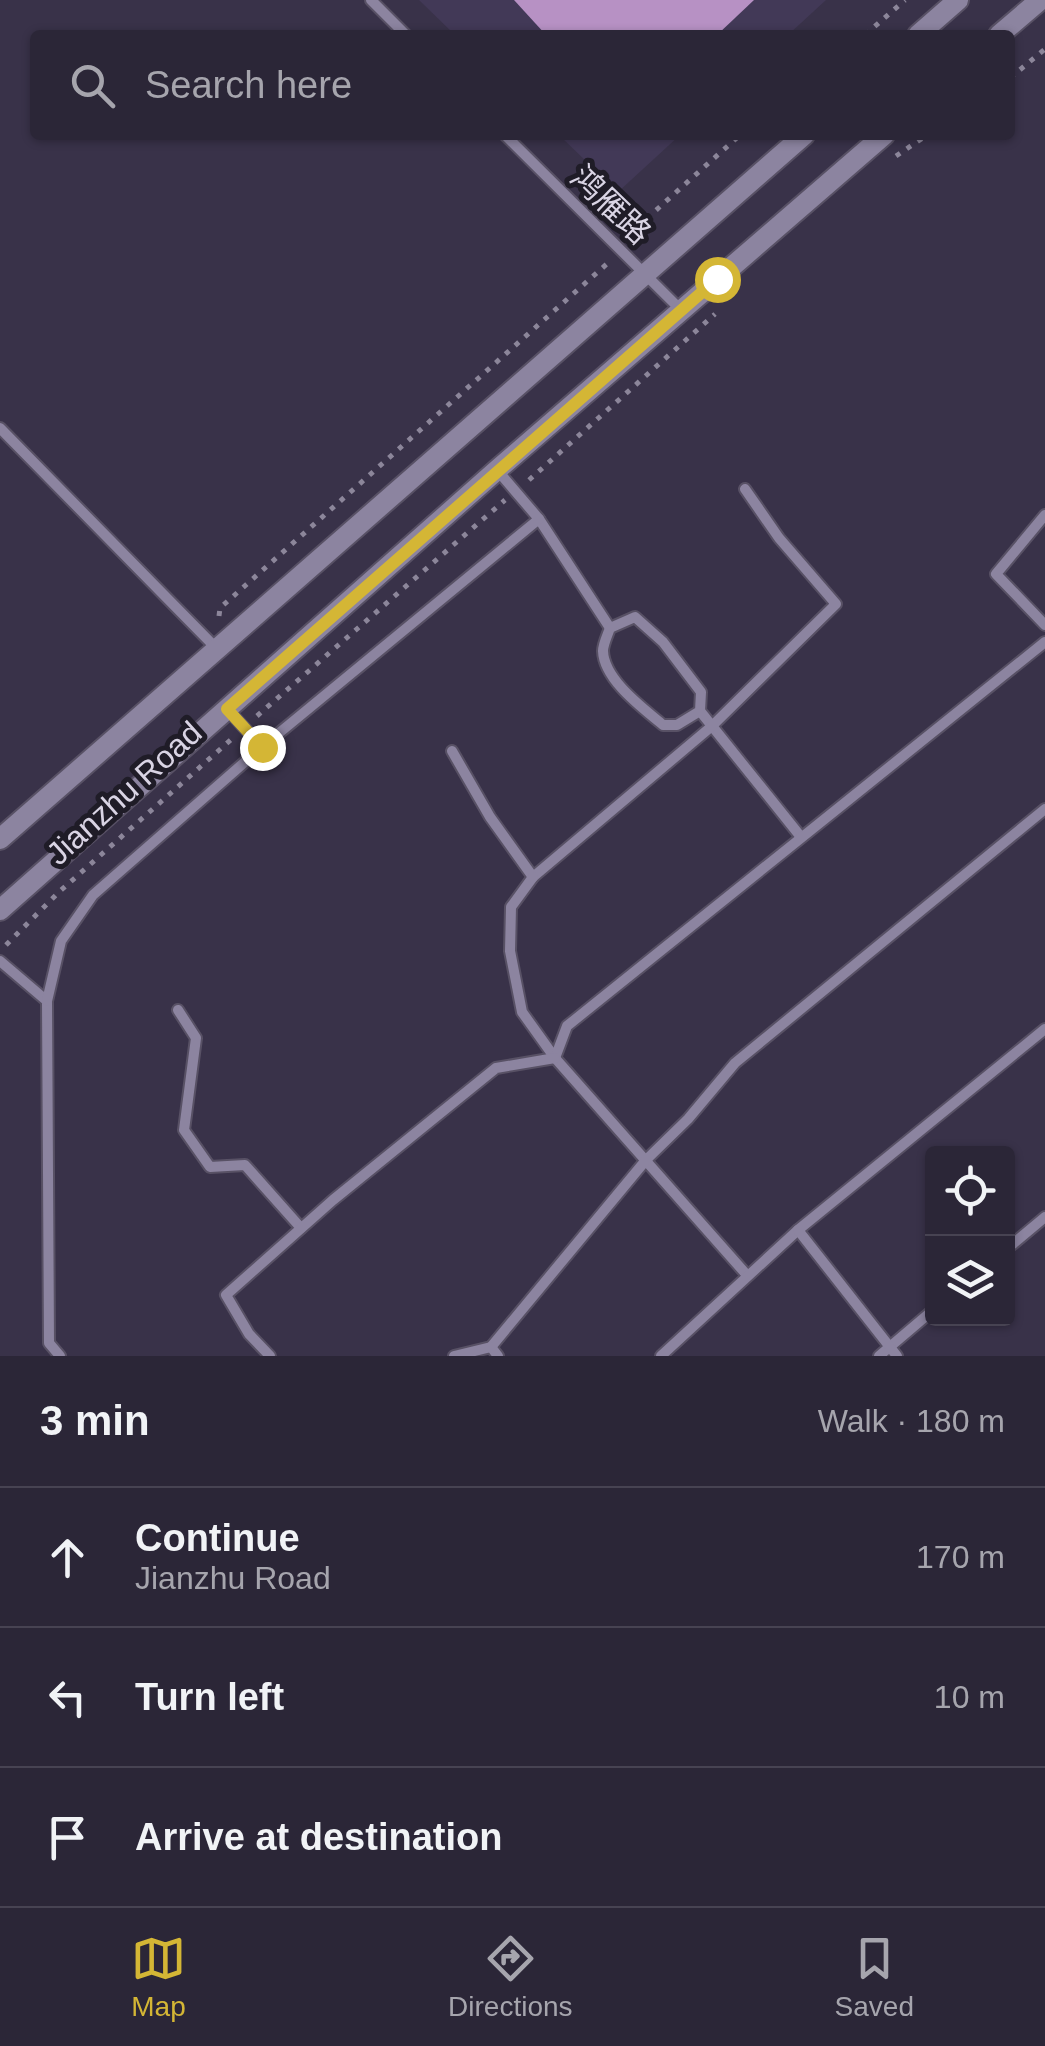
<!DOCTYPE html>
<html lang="en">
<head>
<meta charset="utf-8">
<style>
	:root { --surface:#2b2637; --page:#332e3f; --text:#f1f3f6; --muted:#a6a5ad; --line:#474352; --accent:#d4b635 }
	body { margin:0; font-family:Helvetica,"Noto Sans SC",sans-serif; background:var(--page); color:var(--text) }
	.controls { position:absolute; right:30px; bottom:30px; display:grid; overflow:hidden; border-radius:10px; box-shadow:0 2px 8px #0004 }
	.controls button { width:90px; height:90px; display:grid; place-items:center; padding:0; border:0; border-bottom:2px solid var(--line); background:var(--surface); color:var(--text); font:50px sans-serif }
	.stop { position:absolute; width:30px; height:30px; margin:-22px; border:8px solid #d4b635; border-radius:50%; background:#fff }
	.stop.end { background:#d4b635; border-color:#fff; box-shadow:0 2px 10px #0008 }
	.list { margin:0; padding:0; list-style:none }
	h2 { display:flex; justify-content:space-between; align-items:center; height:130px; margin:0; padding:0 40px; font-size:42px }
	h2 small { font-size:32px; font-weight:400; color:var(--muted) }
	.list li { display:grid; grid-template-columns:65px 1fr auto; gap:30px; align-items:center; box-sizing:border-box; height:140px; padding:0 40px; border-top:2px solid var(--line) }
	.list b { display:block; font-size:38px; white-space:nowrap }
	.list p { margin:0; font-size:32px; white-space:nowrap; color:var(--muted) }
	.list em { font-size:32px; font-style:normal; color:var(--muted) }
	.icon { flex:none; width:55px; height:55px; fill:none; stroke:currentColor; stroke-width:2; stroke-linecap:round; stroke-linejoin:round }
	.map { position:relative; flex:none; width:1045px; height:1356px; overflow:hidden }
	.search { position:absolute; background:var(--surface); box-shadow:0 2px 8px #0004; left:30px; right:30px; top:30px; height:110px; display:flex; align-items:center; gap:25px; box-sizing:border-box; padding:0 35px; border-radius:10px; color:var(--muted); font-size:38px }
	.sheet { height:550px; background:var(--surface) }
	nav { display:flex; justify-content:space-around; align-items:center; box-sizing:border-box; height:140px; border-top:2px solid var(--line); background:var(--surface); font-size:28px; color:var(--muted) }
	nav a { display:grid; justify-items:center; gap:5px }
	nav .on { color:var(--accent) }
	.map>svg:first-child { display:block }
	.built { fill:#423957 }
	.building { fill:#b791c4 }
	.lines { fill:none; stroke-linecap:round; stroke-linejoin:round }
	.minor-casing { stroke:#585165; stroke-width:14 }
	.secondary-casing { stroke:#585165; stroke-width:24 }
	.path { stroke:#8c869a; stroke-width:5; stroke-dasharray:5 8; stroke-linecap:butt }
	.minor { stroke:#8c84a0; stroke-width:10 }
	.secondary { stroke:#8c84a0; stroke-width:20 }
	.route { stroke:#d4b635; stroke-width:12 }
	.labels { text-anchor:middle; stroke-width:10; stroke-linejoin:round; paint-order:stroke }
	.street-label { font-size:32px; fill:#d9d4e4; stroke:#1f1c27 }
</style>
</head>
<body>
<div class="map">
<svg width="1045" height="1356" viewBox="0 0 1045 1356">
	<rect width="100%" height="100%" fill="#393249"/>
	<g class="built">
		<polygon points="419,0 826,0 788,35 455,35"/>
		<polygon points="559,135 680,135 618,192"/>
	</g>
	<polygon class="building" points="514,0 754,0 717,35 546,35"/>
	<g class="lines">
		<defs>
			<g id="minor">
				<polyline points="371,0 406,35"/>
				<polyline points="505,135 681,310"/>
				<polyline points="0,428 216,648"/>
				<polyline points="1045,515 996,574 1045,625"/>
				<polyline points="539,519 610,628"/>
				<polyline points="227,709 262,747"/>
				<path d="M700 711 677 725H663C643 708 604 680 603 651 603 644 608 634 610 628L635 617 663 642 701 692 700 711 801 837"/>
				<polyline points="452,751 490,817 533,877 712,726 836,604 779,538 745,489"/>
				<polyline points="533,877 511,907 510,951 522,1012 555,1058 746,1274"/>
				<polyline points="0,961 47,1001 49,1343 60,1356"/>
				<polyline points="47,1001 61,941 93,895 262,747 539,519 498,471"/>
				<polyline points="178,1010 196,1038 184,1130 210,1167 245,1165 301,1228"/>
				<polyline points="555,1058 567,1026 1045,642"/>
				<polyline points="1008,1248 1045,1217"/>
				<polyline points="491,1347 646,1160 688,1119 735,1063 1045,809"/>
				<polyline points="270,1356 249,1334 226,1295 333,1200 496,1068 555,1058"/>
				<polyline points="454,1356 491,1347 498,1356"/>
				<polyline points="661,1356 798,1230"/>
				<polyline points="879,1356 932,1311"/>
				<polyline points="897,1356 798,1230 1045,1029"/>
			</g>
			<g id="secondary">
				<polyline points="918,35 958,0"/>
				<polyline points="999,35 1040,0"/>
				<polyline points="0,839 804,135"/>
				<polyline points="0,910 497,470 884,135"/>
			</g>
		</defs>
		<use href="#minor" class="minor-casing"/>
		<use href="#secondary" class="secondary-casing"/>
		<g class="path">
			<polyline points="865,35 905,0"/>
			<polyline points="1010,78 1045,49"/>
			<polyline points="896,156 927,135"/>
			<polyline points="630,239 654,212 740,135"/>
			<polyline points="529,480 715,314"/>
			<polyline points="219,616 220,608 609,262"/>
			<polyline points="257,716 505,500"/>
			<polyline points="6,945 59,892 234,737"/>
		</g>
		<use href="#minor" class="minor"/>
		<use href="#secondary" class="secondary"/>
	</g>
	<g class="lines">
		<polyline class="route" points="262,747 227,709 717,279"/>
	</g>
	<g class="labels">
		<g class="street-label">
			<text transform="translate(611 205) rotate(44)" y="11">鸿雁路</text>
			<text transform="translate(124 793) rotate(-42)" y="11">Jianzhu Road</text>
		</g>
	</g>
</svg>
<div class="controls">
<button><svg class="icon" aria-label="locate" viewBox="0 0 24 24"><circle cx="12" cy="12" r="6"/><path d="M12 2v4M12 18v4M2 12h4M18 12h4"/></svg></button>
<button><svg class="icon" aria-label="layers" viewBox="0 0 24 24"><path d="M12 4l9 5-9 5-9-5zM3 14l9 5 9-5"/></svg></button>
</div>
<div class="stop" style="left:717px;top:279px"></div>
<div class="stop end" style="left:262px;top:747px"></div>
<div class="search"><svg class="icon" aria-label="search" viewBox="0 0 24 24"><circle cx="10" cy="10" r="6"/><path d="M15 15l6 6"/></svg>Search here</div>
</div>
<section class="sheet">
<h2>3 min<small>Walk · 180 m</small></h2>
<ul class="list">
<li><svg class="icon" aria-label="ahead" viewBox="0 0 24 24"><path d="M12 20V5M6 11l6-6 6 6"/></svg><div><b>Continue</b><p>Jianzhu Road</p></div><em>170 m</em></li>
<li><svg class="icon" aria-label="left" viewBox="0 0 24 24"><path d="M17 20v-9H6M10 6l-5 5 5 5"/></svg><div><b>Turn left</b></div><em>10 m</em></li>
<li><svg class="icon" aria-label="arrive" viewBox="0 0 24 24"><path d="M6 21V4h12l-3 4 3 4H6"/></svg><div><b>Arrive at destination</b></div></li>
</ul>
</section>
<nav>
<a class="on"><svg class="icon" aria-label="map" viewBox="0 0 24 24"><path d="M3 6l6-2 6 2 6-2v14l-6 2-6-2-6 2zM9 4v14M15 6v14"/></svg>Map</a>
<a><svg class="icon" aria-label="directions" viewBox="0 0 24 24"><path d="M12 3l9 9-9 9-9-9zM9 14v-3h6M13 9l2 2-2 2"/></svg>Directions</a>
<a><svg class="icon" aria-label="saved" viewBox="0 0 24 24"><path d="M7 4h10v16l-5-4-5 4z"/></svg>Saved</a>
</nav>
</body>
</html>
